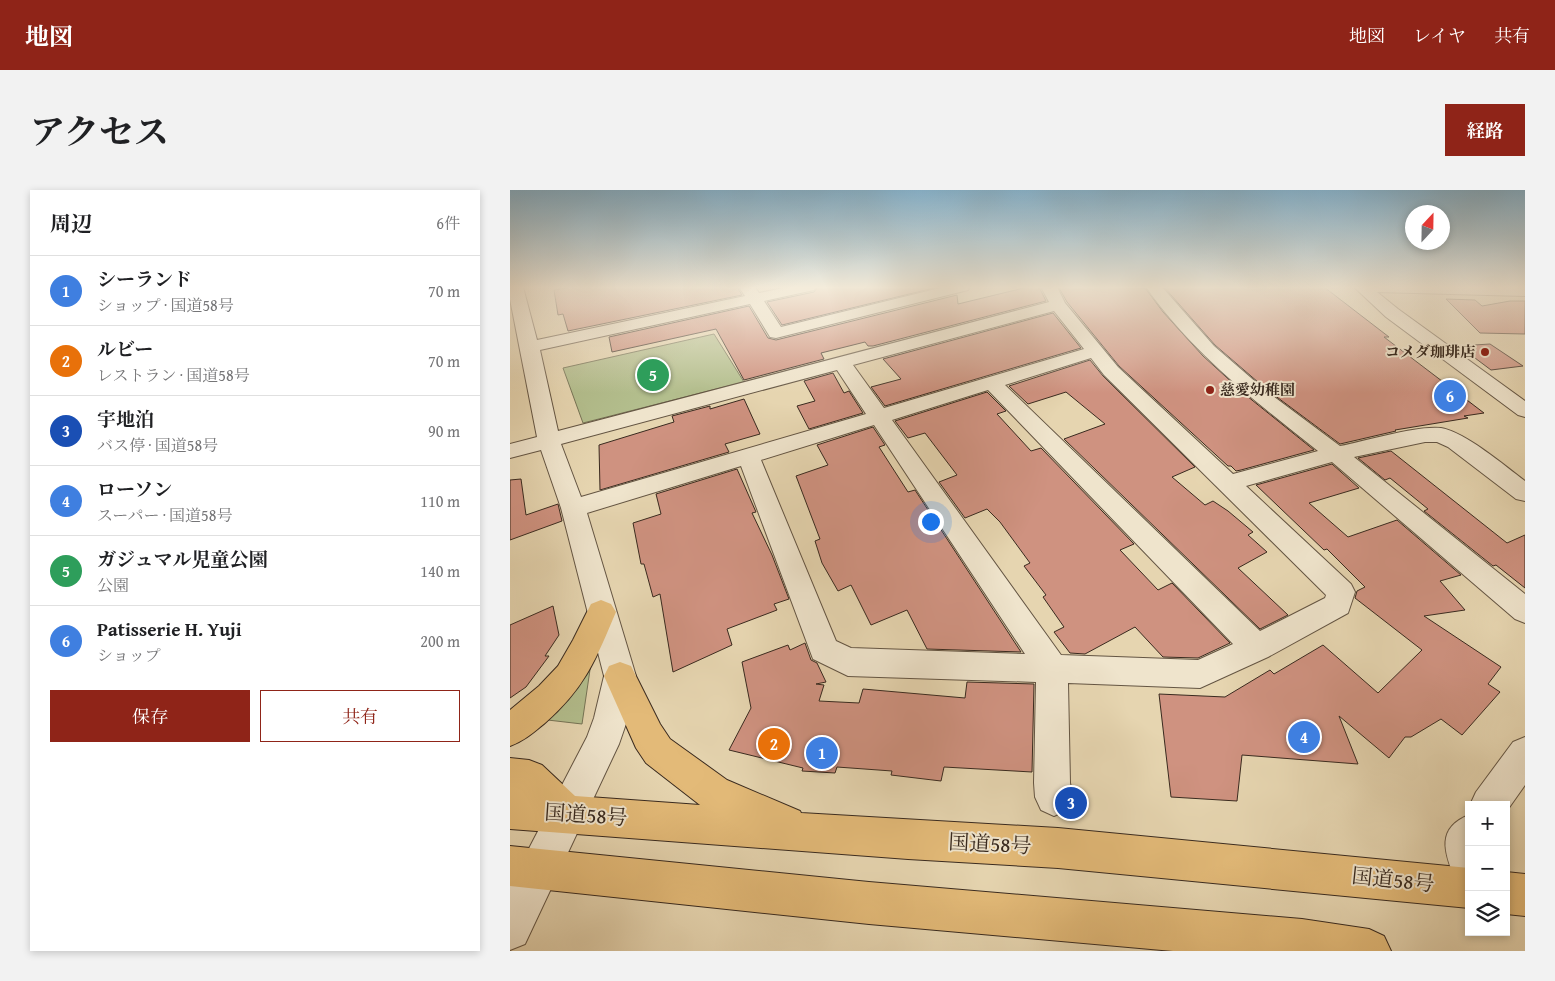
<!DOCTYPE html>
<html lang="ja">
<head>
<meta charset="utf-8">
<style>
	:root { --surface:#fff; --page:#f2f2f2; --text:#202124; --muted:#757577; --line:#e0e0e0; --accent:#8f2418 }
	body { margin:0; font-family:"Gentium Book Plus","Noto Serif JP",serif; background:var(--page); color:var(--text) }
	.controls { position:absolute; right:15px; bottom:15px; display:grid; overflow:hidden; border-radius:0px; box-shadow:0 2px 8px #0003 }
	.controls button { width:45px; height:45px; display:grid; place-items:center; padding:0; border:0; border-bottom:1px solid var(--line); background:var(--surface); color:var(--text); font:25px sans-serif }
	.compass { position:absolute; left:895px; top:15px; width:45px; height:45px; border-radius:50%; background:var(--surface); box-shadow:0 2px 8px #0003; rotate:22deg }
	.you { position:absolute; left:420px; top:331px; width:18px; height:18px; margin:-12px; border:4px solid #fff; border-radius:50%; background:#1a73e8; box-shadow:0 0 0 8px #1a73e833 }
	.badge { display:grid; place-items:center; width:32px; height:32px; border-radius:50%; background:var(--accent); color:#fff; font-size:16px; font-weight:700 }
	.pin { position:absolute; translate:-50% -50%; border:2px solid #fff; box-shadow:0 1px 5px #0006 }
	.list { margin:0; padding:0; list-style:none }
	h2 { display:flex; justify-content:space-between; align-items:center; height:65px; margin:0; padding:0 20px; font-size:21px }
	h2 small { font-size:16px; font-weight:400; color:var(--muted) }
	.list li { display:grid; grid-template-columns:32px 1fr auto; gap:15px; align-items:center; box-sizing:border-box; height:70px; padding:0 20px; border-top:1px solid var(--line) }
	.list b { display:block; font-size:19px; white-space:nowrap }
	.list p { margin:0; font-size:16px; white-space:nowrap; color:var(--muted) }
	.list em { font-size:16px; font-style:normal; color:var(--muted) }
	.actions { display:flex; gap:10px; padding:15px 20px }
	.actions a { flex:1; padding:11px 0; border:1px solid var(--accent); border-radius:0px; text-align:center; font-size:18px; color:var(--accent) }
	.actions .main { background:var(--accent); color:#fff }
	.icon { flex:none; width:28px; height:28px; fill:none; stroke:currentColor; stroke-width:2; stroke-linecap:round; stroke-linejoin:round }
	.map { position:relative; flex:none; width:1015px; height:761px; overflow:hidden; border-radius:0px }
	header { display:flex; align-items:center; gap:30px; box-sizing:border-box; height:70px; padding:0 25px; background:var(--accent); color:#fff }
	header strong { font-size:24px }
	nav { display:flex; gap:28px; margin-inline-start:auto; font-size:18px }
	.intro { display:flex; align-items:center; justify-content:space-between; box-sizing:border-box; height:120px; padding:0 30px }
	h1 { margin:0; font-size:35px }
	.button { padding:12px 22px; border-radius:0px; background:var(--accent); color:#fff; font-size:18px; font-weight:700 }
	main { display:flex; gap:30px; padding:0 30px }
	aside { flex:1; background:var(--surface); border-radius:0px; box-shadow:0 2px 8px #0003 }
	.map>svg:first-child { display:block }
	.green { fill:#b3be8d; stroke:#767456 }
	.building { fill:#cf9280; stroke:#392a1f }
	.lines { fill:none; stroke-linecap:round; stroke-linejoin:round }
	.minor-casing { stroke:#645543; stroke-width:2 }
	.highway-casing { stroke:#392a1f; stroke-width:2 }
	.minor { fill:#efe4cc; fill-rule:evenodd }
	.highway { fill:#e3ba78; fill-rule:evenodd }
	.poi-dot { fill:#8f2418; stroke:#efe4cc; stroke-width:2 }
	.labels { text-anchor:middle; stroke-width:4; stroke-linejoin:round; paint-order:stroke }
	.far-poi-label { font-size:15px; font-weight:bold; fill:#392a1f; stroke:#efe4cc; text-anchor:end }
	.near-street-label { font-size:21px; fill:#392a1f; stroke:#efe4cc }
</style>
</head>
<body>
<header>
<strong>地図</strong>
<nav><a>地図</a><a>レイヤ</a><a>共有</a></nav>
</header>
<div class="intro"><h1>アクセス</h1><a class="button">経路</a></div>
<main>
<aside>
<h2>周辺<small>6件</small></h2>
<ul class="list">
<li><span class="badge" style="background:#3f7fe0">1</span><div><b>シーランド</b><p>ショップ · 国道58号</p></div><em>70 m</em></li>
<li><span class="badge" style="background:#e8710a">2</span><div><b>ルビー</b><p>レストラン · 国道58号</p></div><em>70 m</em></li>
<li><span class="badge" style="background:#1a4fb4">3</span><div><b>宇地泊</b><p>バス停 · 国道58号</p></div><em>90 m</em></li>
<li><span class="badge" style="background:#3f7fe0">4</span><div><b>ローソン</b><p>スーパー · 国道58号</p></div><em>110 m</em></li>
<li><span class="badge" style="background:#2e9e5b">5</span><div><b>ガジュマル児童公園</b><p>公園</p></div><em>140 m</em></li>
<li><span class="badge" style="background:#3f7fe0">6</span><div><b>Patisserie H. Yuji</b><p>ショップ</p></div><em>200 m</em></li>
</ul>
<div class="actions"><a class="main">保存</a><a>共有</a></div>
</aside>
<div class="map">
<svg width="1015" height="761" viewBox="0 0 1015 761">
	<rect width="100%" height="100%" fill="#e6d5b0"/>
	<filter id="stains"><feTurbulence type="fractalNoise" baseFrequency=".004" numOctaves="4"/><feColorMatrix values="0 0 0 0 .2 0 0 0 0 .09 0 0 0 0 .02 0 0 0 .5 -.17"/></filter>
	<radialGradient id="worn" r=".72"><stop offset=".6" stop-color="#630" stop-opacity="0"/><stop offset="1" stop-color="#630" stop-opacity=".3"/></radialGradient>
	<g class="green">
		<polygon points="204,144 234,192 73,233 53,178"/>
		<polygon points="81,473 72,534 29,529"/>
	</g>
	<g class="building">
		<polygon points="61,97 227,97 232,105 58,141 53,124 48,125 44,100"/>
		<polygon points="308,97 428,97 272,135 257,112 304,102"/>
		<polygon points="518,97 527,97 530,99 536,111 363,156 358,156 355,152 311,163 314,169 234,190 206,139 102,162 99,147 239,116 258,148 266,150 447,105 448,114"/>
		<polygon points="552,97 635,98 653,122 693,166 737,206 804,260 731,280 726,281 721,276 718,276 609,176 557,112 549,98"/>
		<polygon points="654,97 814,97 879,147 874,147 974,223 954,226 958,228 885,240 886,241 830,254 756,199 705,155"/>
		<polygon points="936,109 965,110 972,116 1000,111 1015,111 1015,144 970,143"/>
		<polygon points="543,123 571,158 375,216 361,197 391,189 373,169"/>
		<polygon points="980,154 1013,176 981,180 949,156"/>
		<polygon points="580,170 593,186 685,277 662,287 695,315 703,311 718,321 743,342 738,345 757,362 728,378 778,425 750,439 554,249 595,234 556,202 518,214 499,196"/>
		<polygon points="323,183 334,203 339,201 353,223 299,239 287,216 305,211 294,191"/>
		<polygon points="477,202 496,221 487,224 521,261 531,258 624,354 610,360 648,400 662,393 720,453 688,468 653,467 625,437 575,464 560,463 544,442 554,437 533,407 536,405 514,376 520,373 490,332 477,319 455,328 429,292 447,285 415,243 398,248 385,231"/>
		<polygon points="234,209 250,244 215,254 219,262 90,300 89,255 164,232 162,226 200,216 200,219"/>
		<polygon points="363,237 375,255 369,257 398,302 405,300 511,462 417,459 397,420 361,435 341,395 328,401 312,373 305,351 310,349 286,286 318,275 307,255"/>
		<polygon points="881,261 997,353 1015,345 1015,398 986,375 983,376 914,321 918,319 880,288 875,290 848,268"/>
		<polygon points="822,274 849,298 799,313 838,347 887,330 951,385 930,391 955,420 914,426 991,477 978,494 990,502 952,545 931,529 901,547 895,547 879,568 829,526 848,574 732,565 727,611 661,607 649,504 715,507 760,480 764,484 813,455 868,503 912,460 845,408 847,401 855,397 817,359 814,360 746,295"/>
		<polygon points="227,279 246,322 242,323 262,365 279,409 264,414 267,420 217,439 222,455 163,482 150,404 143,407 134,374 131,374 123,333 151,324 146,304"/>
		<polygon points="11,289 16,325 48,314 52,331 0,350 0,290"/>
		<polygon points="43,416 49,445 35,466 39,466 16,497 0,508 0,435"/>
		<polygon points="295,453 301,470 307,473 316,492 306,494 314,495 309,511 349,513 353,499 455,508 457,492 524,494 522,582 434,577 431,591 381,585 382,581 327,577 325,583 292,581 293,578 219,560 241,518 232,472 278,455 280,460"/>
	</g>
	<g class="lines">
		<defs>
			<g id="minor">
				<path d="M0 97H13L27 150 235 106 229 97H245L249 103 278 97H306L304 100 254 111 271 137 434 97H460L458 100 266 148 260 147 240 114 30 160 48 241 539 112 531 97H547L555 113 608 177 723 284 808 261C746 212 682 163 636 97H652L704 156 755 200 830 256C856 251 908 235 931 238 955 242 995 276 1015 291V311L1006 309 938 257 927 252H915L844 267 1015 404V433L1005 429 822 272 736 296 841 394 845 402 838 423 758 467 690 498 558 493 560 593 563 607 557 620 544 626 531 620 525 607 524 593 526 492 338 486 303 469 231 276 77 323 126 486 118 528 109 554 15 754 0 760V695L77 547 84 528 94 486 51 318 31 260 0 268V254L27 247 0 109ZM544 121 574 159 374 218 343 175ZM581 168 594 185 816 405 815 408 750 441 495 195ZM327 180 356 224 71 307 51 254ZM478 200 723 454 688 470 551 465 382 230ZM364 235 515 464 341 458 326 451 251 270Z"/>
				<polygon points="844,97 1015,97 1015,106 867,102 888,119 1015,211 1015,227 1008,225 876,127"/>
				<polygon points="1015,547 1015,595 996,622 996,615 960,615 966,602 1003,552"/>
				<path d="M959 625V695L945 689C934 662 926 638 959 625Z"/>
			</g>
			<g id="highway">
				<path d="M91 410 101 414 106 422C86 469 75 498 35 533 24 542 14 551 0 556V520L29 496 48 476 63 450 81 414Z"/>
				<polygon points="110,472 121,476 150,534 160,549 217,590 290,621 291,623 548,638 959,678 959,718 548,678 398,669 0,639 0,568 19,570 32,575 65,606 190,615 136,573 126,558 94,486 99,476"/>
				<polygon points="0,656 359,692 792,729 859,739 874,746 881,761 663,761 359,734 0,696"/>
				<polygon points="996,682 1015,684 1015,726 996,724"/>
			</g>
		</defs>
		<use href="#minor" class="minor-casing"/>
		<use href="#highway" class="highway-casing"/>
		<use href="#minor" class="minor"/>
		<use href="#highway" class="highway"/>
	</g>
	<linearGradient id="sky" x2="0" y2="1"><stop stop-color="#87b6d2"/><stop offset="0.48" stop-color="#f4ecdb"/><stop offset="1" stop-color="#f4ecdb" stop-opacity="0"/></linearGradient>
	<rect width="1015" height="203" fill="url(#sky)"/>
	<g class="poi-dot">
		<circle cx="975" cy="162" r="5"/>
		<circle cx="700" cy="200" r="5"/>
	</g>
	<g class="labels">
		<g class="far-poi-label">
			<text x="965" y="167">コメダ珈琲店</text>
			<text x="710" y="205" text-anchor="start">慈愛幼稚園</text>
		</g>
		<g class="near-street-label">
			<text transform="translate(76 625) rotate(4)" y="7">国道58号</text>
			<text transform="translate(480 654) rotate(3)" y="7">国道58号</text>
			<text transform="translate(883 690) rotate(6)" y="7">国道58号</text>
		</g>
	</g>
	<rect width="100%" height="100%" filter="url(#stains)"/>
	<rect width="100%" height="100%" fill="url(#worn)"/>
</svg>
<div class="controls">
<button>+</button>
<button>−</button>
<button><svg class="icon" aria-label="layers" viewBox="0 0 24 24"><path d="M12 4l9 5-9 5-9-5zM3 14l9 5 9-5"/></svg></button>
</div>
<svg class="compass" viewBox="-18 -18 36 36"><path d="M0-13l5 13h-10z" fill="#e53935"/><path d="M0 13l5-13h-10z" fill="#757577"/></svg>
<div class="you"></div>
<div class="pin badge" style="left:312px;top:563px;background:#3f7fe0">1</div>
<div class="pin badge" style="left:264px;top:554px;background:#e8710a">2</div>
<div class="pin badge" style="left:561px;top:613px;background:#1a4fb4">3</div>
<div class="pin badge" style="left:794px;top:547px;background:#3f7fe0">4</div>
<div class="pin badge" style="left:143px;top:185px;background:#2e9e5b">5</div>
<div class="pin badge" style="left:940px;top:206px;background:#3f7fe0">6</div>
</div>
</main>
</body>
</html>
